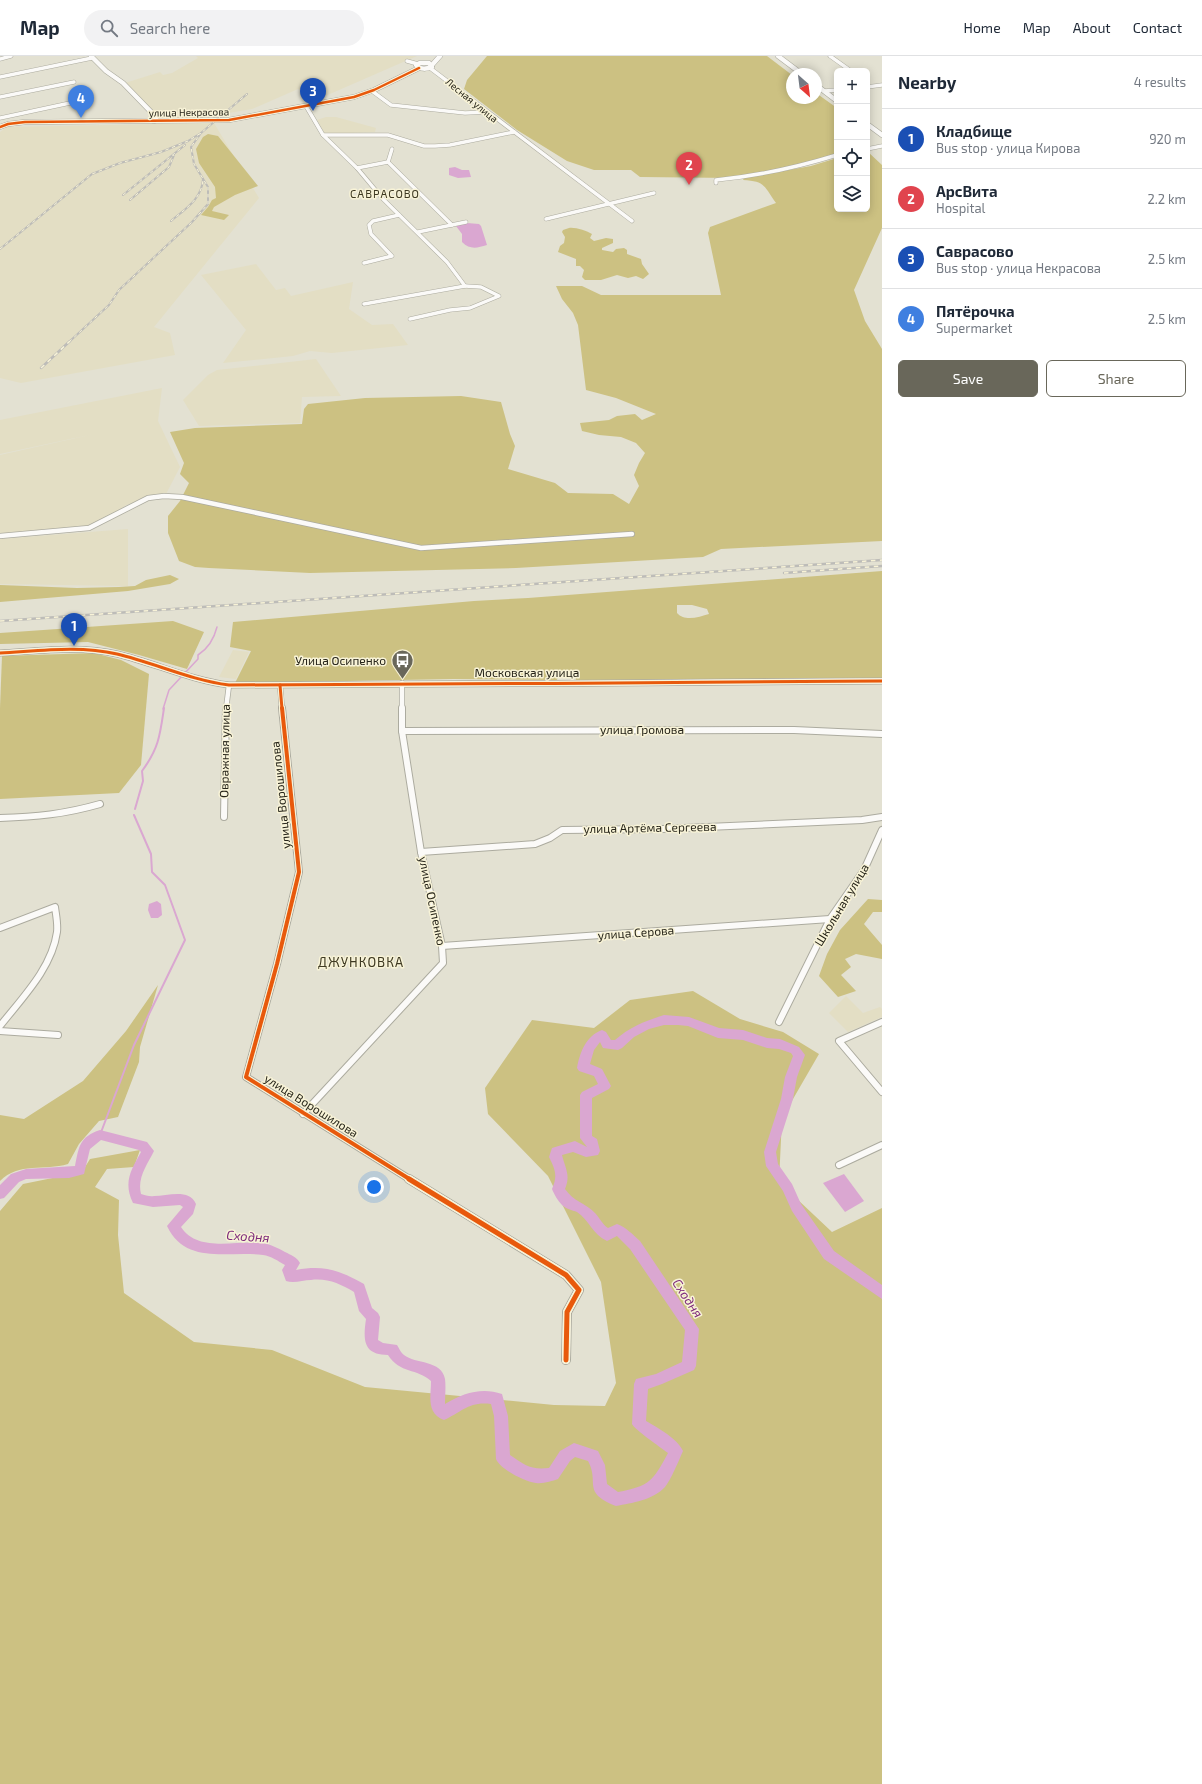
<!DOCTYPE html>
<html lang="en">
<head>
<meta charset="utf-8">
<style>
	:root { --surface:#fff; --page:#f2f2f3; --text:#1f2937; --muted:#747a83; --line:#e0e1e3; --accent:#69675a }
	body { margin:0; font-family:"Exo 2",sans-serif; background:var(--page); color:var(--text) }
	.controls { position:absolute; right:12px; top:12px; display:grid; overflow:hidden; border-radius:6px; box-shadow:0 2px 10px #0003 }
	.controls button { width:36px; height:36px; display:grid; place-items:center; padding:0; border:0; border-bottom:1px solid var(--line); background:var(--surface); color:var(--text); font:20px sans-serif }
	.compass { position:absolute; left:786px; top:12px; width:36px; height:36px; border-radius:50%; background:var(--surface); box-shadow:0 2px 10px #0003; rotate:152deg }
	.you { position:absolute; left:374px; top:1131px; width:14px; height:14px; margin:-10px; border:3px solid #fff; border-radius:50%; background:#1a73e8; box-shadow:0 0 0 6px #1a73e833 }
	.badge { display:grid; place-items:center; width:26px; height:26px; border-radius:50%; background:var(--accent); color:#fff; font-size:13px; font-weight:700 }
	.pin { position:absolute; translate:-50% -33px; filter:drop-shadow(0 1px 2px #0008) }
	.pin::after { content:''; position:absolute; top:21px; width:14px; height:12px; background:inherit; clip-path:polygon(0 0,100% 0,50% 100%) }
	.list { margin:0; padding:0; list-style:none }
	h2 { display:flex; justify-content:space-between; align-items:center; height:52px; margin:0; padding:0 16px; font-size:17px }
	h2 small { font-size:13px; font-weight:400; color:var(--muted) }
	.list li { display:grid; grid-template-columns:26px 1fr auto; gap:12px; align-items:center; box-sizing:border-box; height:60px; padding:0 16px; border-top:1px solid var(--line) }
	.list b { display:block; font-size:15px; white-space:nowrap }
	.list p { margin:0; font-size:13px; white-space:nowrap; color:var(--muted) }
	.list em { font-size:13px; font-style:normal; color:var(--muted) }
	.actions { display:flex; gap:8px; padding:12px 16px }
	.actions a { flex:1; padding:9px 0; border:1px solid var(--accent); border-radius:6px; text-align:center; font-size:14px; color:var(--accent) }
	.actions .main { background:var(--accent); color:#fff }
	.icon { flex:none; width:22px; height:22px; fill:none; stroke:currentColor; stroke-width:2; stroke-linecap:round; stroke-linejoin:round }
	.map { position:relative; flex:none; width:882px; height:1728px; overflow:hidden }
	header { display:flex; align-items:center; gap:24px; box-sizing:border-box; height:56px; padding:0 20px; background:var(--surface); border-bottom:1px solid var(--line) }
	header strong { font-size:19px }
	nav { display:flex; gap:22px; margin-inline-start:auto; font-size:14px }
	.search { width:280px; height:36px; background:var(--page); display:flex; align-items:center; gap:10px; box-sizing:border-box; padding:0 14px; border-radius:22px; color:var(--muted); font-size:15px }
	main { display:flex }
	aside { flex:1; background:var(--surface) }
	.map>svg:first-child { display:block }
	.built { fill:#e3dec4 }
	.forest { fill:#ccc182; fill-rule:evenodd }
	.water { fill:#daa7d1 }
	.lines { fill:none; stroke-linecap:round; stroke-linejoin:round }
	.stream-far1 { stroke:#daa7d1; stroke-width:1.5 }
	.stream { stroke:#daa7d1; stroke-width:2 }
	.river { fill:#daa7d1; fill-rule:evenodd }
	.minor-far3-casing { stroke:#acab9f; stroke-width:4.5 }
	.minor-far2-casing { stroke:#acab9f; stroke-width:6 }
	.minor-far1-casing { stroke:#acab9f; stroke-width:8 }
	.minor-casing { stroke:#acab9f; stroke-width:10 }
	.tertiary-far1-casing { stroke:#acab9f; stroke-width:5.5 }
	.tertiary-casing { stroke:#acab9f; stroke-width:7 }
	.minor-far3 { stroke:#fbfaf8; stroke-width:3.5 }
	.minor-far2 { stroke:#fbfaf8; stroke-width:4.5 }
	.minor-far1 { stroke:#fbfaf8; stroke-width:6 }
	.minor { stroke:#fbfaf8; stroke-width:8 }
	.tertiary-far1 { stroke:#fbfaf8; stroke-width:4.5 }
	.tertiary { stroke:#fbfaf8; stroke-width:5.5 }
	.rail-far1-casing { stroke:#bdbcb8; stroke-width:2 }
	.rail-casing { stroke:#bdbcb8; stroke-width:2.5 }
	.rail-far1 { stroke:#f8f3d7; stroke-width:1; stroke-dasharray:3.5; stroke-linecap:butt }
	.rail { stroke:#f8f3d7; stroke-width:1.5; stroke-dasharray:4.5; stroke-linecap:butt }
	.cycleway-far3-casing { stroke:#f8f3d7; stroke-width:4 }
	.cycleway-far2-casing { stroke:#f8f3d7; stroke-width:5 }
	.cycleway-far1-casing { stroke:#f8f3d7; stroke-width:6 }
	.cycleway-casing { stroke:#f8f3d7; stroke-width:8 }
	.cycleway-far3 { stroke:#e8590c; stroke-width:2.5 }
	.cycleway-far2 { stroke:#e8590c; stroke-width:3 }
	.cycleway-far1 { stroke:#e8590c; stroke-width:4 }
	.cycleway { stroke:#e8590c; stroke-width:5 }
	.labels { text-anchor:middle; stroke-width:3; stroke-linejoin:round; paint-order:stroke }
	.far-street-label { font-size:10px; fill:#27251a; stroke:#f8f3d7 }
	.far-neighbourhood-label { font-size:11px; letter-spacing:1px; fill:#3e3922; stroke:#f8f3d7 }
	.poi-label { font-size:12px; fill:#27251a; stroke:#f8f3d7; text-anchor:end }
	.street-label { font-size:12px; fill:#27251a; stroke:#f8f3d7 }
	.neighbourhood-label { font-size:13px; letter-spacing:1px; fill:#3e3922; stroke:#f8f3d7 }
	.water-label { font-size:13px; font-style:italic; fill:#7e2b7c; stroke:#f8f3d7 }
</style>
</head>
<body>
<header>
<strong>Map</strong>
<div class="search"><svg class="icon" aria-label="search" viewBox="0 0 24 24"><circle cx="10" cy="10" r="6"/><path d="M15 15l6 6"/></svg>Search here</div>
<nav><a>Home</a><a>Map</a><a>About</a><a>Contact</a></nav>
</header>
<main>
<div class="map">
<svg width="882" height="1728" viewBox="0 0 882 1728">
	<rect width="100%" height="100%" fill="#e3e1d2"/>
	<g class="built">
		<polygon points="196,0 417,0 323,41 298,33 252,53 200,62 160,63 125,27 160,16 163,19 172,17 198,2"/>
		<polygon points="326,61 336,61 376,72 375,76 325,78 317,64"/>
		<polygon points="214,67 259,142 154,271 170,277 175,299 21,327 0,322 0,76 7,71"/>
		<polygon points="256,208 276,234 285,232 291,240 353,226 349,253 372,269 393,268 408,289 332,297 310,295 293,300 223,307 246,274 201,219"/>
		<polygon points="316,303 341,340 302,341 300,367 199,370 183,344 208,319 217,314"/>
		<polygon points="162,332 158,365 180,411 166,438 126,449 107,463 85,471 0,478 0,399 94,378 0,398 0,364"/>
		<polygon points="128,473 128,530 0,528 0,483"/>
		<polygon points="233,594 249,596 236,623 219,621"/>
		<polygon points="846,940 863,957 880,951 882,953 882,961 848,976 829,957"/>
	</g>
	<g class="forest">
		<polygon points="487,0 767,0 792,19 792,42 816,42 816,37 837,52 837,98 807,107 733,122 640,121 631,114 594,114 567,105 517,74 464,33 467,24"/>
		<polygon points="208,78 218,80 258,130 235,139 214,151 212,155 229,159 224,164 201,159 208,151 212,144 216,142 215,131 199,107 196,93 203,81"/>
		<path d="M867 95 882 109V172L854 234 865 265 882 293V485L721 493 703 501 516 512 310 517 209 512 195 511 179 505 168 477V460L180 445 189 427 180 418 184 407 170 376 195 372 302 368 304 353 308 348 365 342 461 340 501 346 510 378 515 390 508 413 555 427 568 437 613 438 629 448 639 430 634 419 639 407 645 397 636 387 621 381 599 379 582 375 580 367 609 364 617 360 635 358 642 364 656 358 616 342 586 334 578 269 573 257 562 243 556 230H582L601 239H721L708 177 710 171 776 147C764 130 765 125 743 124L744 122 811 110 837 102V153H867Z"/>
		<path d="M569 172C575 171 587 175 592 178L590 182 594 185 606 182 613 183V187L602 192V194L613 196 616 193 624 192 627 194V198L641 203 642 208 649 218 643 223 636 220 628 222 617 219 601 224H585L582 221 584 214 580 210H576V203L558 196 560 190 564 187 565 181 562 176 563 174Z"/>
		<path d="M882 515V623L576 624 574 618 559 617 557 624 453 623 235 627 251 595 230 591 233 566 474 545 528 542ZM677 549H692L707 553 709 558C699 561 685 566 677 557Z"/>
		<polygon points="170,519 179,523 170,528 128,535 0,546 0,529 77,532 119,531 135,530 146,524"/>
		<polygon points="173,565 204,576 187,613 139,599 88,586 0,588 0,577"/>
		<polygon points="94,597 121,604 149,618 141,709 119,737 0,743 0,652 2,600"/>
		<polygon points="868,843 882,844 882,856 873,856 864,868 882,889 882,903 856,898 845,903 851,911 841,919 856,935 838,941 819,920 827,898 840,874"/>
		<path d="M158 929 140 991 139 1006 118 1061 99 1065 79 1088 68 1108C44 1115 19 1106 0 1125V1059L24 1063 83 1025 126 975Z"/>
		<polygon points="693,935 740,963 783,976 819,998 782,1062 779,1126 832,1176 882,1152 882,1728 0,1728 0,1155 23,1128 82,1116 90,1103 140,1094 134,1111 107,1113 95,1131 119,1144 118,1179 124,1237 194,1286 272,1294 365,1331 554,1349 605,1350 616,1327 601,1226 548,1120 488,1058 485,1032 532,964 594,972 630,944"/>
	</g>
	<g class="water">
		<polygon points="455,111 462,114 469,114 471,121 458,122 449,119 449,112"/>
		<path d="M467 167 479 168 481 170 487 189C477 192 470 194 462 186V178L456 170Z"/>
		<polygon points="157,845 161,848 162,859 158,862 151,862 148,854 149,848"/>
		<polygon points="844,1118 864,1145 845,1156 823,1127"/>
	</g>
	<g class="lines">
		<path class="stream-far1" d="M163 653 169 634 198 603V599C209 592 214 583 217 571"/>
		<g class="stream">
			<path d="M135 753 143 725 142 715C159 692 160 679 164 652"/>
			<polyline points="100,1079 134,989 185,884 165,829 152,816 151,798 134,759"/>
		</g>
		<path class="river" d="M664 959 689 961 719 972 743 974 767 982 780 983 799 991 805 999 797 1021 793 1043 776 1096 778 1108 792 1128 801 1148 834 1195 882 1229V1243L824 1203 792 1155 783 1135 766 1110 764 1096 781 1043 785 1021 793 1000 791 997 779 993 767 992 743 984 718 982 688 970 678 969H664L649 973 634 981 622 992 618 994 603 992 600 986 594 994 590 1008 602 1013 611 1030 609 1033 592 1042V1080L597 1083 600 1095 598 1099 586 1101 573 1096 562 1099C565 1112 571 1119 565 1133 574 1146 584 1146 595 1157 600 1162 602 1168 608 1172L617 1168C627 1172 632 1178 640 1185L699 1273 696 1310 694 1314 662 1328 648 1333 646 1365C658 1372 677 1382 683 1395 679 1404 671 1424 665 1431 653 1444 632 1447 616 1450 581 1436 600 1427 588 1405L575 1401 570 1405 558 1423C552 1425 543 1428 536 1427 525 1426 500 1413 496 1403L494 1360 491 1348C469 1345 462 1356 444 1364 426 1357 431 1341 431 1325 417 1312 400 1318 388 1299 363 1299 363 1284 366 1263L359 1255 354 1236C340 1228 328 1222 311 1224 303 1224 294 1228 286 1225L282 1214 285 1209C278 1205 271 1200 263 1199 228 1194 186 1210 167 1170L183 1151 180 1149 153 1151 133 1147C123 1126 131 1114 141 1096L139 1094 101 1084 90 1093 84 1118 69 1122 26 1123 19 1126 4 1142 0 1143V1129L11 1118 26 1113 75 1110C79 1091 79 1081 100 1074L147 1086 154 1095C147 1109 137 1122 141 1138 145 1139 150 1141 154 1140 168 1140 189 1132 196 1148L193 1158 181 1171C198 1197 236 1184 262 1187 270 1188 278 1192 285 1196 291 1199 297 1201 300 1207L296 1214C324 1209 339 1214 364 1228L372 1252 378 1257 380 1261 378 1284 383 1287 397 1289C399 1292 401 1297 404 1299 415 1308 442 1304 445 1323 446 1331 445 1340 445 1348 463 1337 482 1331 502 1338L508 1360 510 1399C525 1409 530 1414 549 1412L560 1395 574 1387 598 1395 605 1409 607 1428 618 1436C650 1430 653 1425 668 1397 660 1391 634 1373 632 1368L634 1328 636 1323 656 1318 682 1306 685 1274 630 1193 617 1180 607 1185C593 1179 589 1164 577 1156 572 1154 566 1153 562 1149 558 1145 554 1138 552 1133 558 1120 555 1113 549 1101L552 1092 575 1085 587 1091 580 1082V1039L582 1036 598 1028 594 1020 579 1015 577 1012C580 996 586 980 602 974L606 976 611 984H615C630 971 645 965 664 959Z"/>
		<defs>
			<g id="minor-far3">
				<polyline points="830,0 851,15"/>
				<polyline points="0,3 11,0"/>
				<polyline points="407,5 418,8"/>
				<polyline points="430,12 632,165"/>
				<polyline points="0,21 92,2"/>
				<polyline points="867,31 882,29"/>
				<polyline points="372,35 391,49 465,57 487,56"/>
				<polyline points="825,35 837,34"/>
				<polyline points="0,41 74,26"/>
				<polyline points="306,50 323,79 357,112 383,143 447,206 465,230 364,248"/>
				<polyline points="0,62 70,47"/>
				<polyline points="323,79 388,79 424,90 435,90 450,89 514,76"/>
				<polyline points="392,93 388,106 452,169"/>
				<polyline points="867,93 882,90"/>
				<polyline points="357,112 388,106"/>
				<path d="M716 127V124C757 120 798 111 837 99"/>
				<polyline points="546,163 654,137"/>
				<polyline points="418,176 466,166"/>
				<polyline points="364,207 392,200 371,178 369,169 373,165 399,159"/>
				<polyline points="410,263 450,254 470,252 499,240 481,231 465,230"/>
			</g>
			<g id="minor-far2">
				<polyline points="0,480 89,472 148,442 164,440 182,441 421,492 632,478"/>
				<polyline points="402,627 402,653"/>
				<polyline points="280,629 282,653"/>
				<polyline points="226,653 229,629"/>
			</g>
			<g id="minor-far1">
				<polyline points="282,652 299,816 277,908 246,1021 411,1124"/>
				<polyline points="402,675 794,674 882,678"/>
				<polyline points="224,761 226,652"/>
				<path d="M0 762C36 761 65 758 100 748"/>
				<polyline points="421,796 535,788 550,782 562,774 662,773 862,764 882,761"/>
				<path d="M0 872 55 851C56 859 58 868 57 876 52 912 22 942 0 970"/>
				<polyline points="442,890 830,863"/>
				<polyline points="779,966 830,863 864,814 882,774"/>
				<polyline points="882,966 839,985 882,1036"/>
				<polyline points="0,975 58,979"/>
				<polyline points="303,1058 443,907 442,890 421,796 402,675 402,652"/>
				<polyline points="839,1109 882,1089"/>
			</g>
			<polyline id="minor" points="409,1123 566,1219 579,1234 567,1256 566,1304"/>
			<g id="tertiary-far1">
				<polyline points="91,0 106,15 123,27 154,59 156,62 154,65"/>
				<polyline points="778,0 802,18"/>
				<path d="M420 7H429L432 11C426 13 421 14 416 9Z"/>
				<polyline points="432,9 440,0"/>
				<polyline points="816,29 837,45"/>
				<polyline points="867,68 882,79"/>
				<polyline points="0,71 8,68 25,66 229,64 354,41 374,34 419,12"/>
			</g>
			<path id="tertiary" d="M0 597C38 595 79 589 117 598 155 607 190 624 229 629 447 627 664 628 882 625"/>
		</defs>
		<use href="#minor-far3" class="minor-far3-casing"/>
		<use href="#minor-far2" class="minor-far2-casing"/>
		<use href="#minor-far1" class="minor-far1-casing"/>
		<use href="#minor" class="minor-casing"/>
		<use href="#tertiary-far1" class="tertiary-far1-casing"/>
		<use href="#tertiary" class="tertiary-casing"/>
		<use href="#minor-far3" class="minor-far3"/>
		<use href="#minor-far2" class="minor-far2"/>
		<use href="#minor-far1" class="minor-far1"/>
		<use href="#minor" class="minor"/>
		<use href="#tertiary-far1" class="tertiary-far1"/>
		<use href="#tertiary" class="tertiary"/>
		<defs>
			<g id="rail-far1">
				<polyline points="123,139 185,89"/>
				<polyline points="130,144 169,111 174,99"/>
				<path d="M171 165C185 153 202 143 203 123"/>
				<polyline points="0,193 92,118 120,107 161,96 188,85 201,77 247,38"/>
				<polyline points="69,286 109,249 119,234 192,166 208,148 208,131 194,108 191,91 201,77"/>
			</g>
			<g id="rail">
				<polyline points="41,312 70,285"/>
				<polyline points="784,517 882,510"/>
				<polyline points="0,565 882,504"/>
			</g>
		</defs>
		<use href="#rail-far1" class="rail-far1-casing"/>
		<use href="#rail" class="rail-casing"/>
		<use href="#rail-far1" class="rail-far1"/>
		<use href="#rail" class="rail"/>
		<defs>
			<polyline id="cycleway-far3" points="0,71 8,68 25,66 229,64 354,41 374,34 419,12"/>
			<g id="cycleway-far2">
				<path d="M0 597C38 595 79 589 117 598 155 607 190 624 229 629 447 627 664 628 882 625"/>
				<polyline points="280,629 282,653"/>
			</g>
			<polyline id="cycleway-far1" points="282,652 299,816 277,908 246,1021 411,1124"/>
			<polyline id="cycleway" points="409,1123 566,1219 579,1234 567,1256 566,1304"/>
		</defs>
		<use href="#cycleway-far3" class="cycleway-far3-casing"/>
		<use href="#cycleway-far2" class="cycleway-far2-casing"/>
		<use href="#cycleway-far1" class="cycleway-far1-casing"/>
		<use href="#cycleway" class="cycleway-casing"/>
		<use href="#cycleway-far3" class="cycleway-far3"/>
		<use href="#cycleway-far2" class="cycleway-far2"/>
		<use href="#cycleway-far1" class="cycleway-far1"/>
		<use href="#cycleway" class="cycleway"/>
	</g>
	<defs>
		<symbol id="bus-pin" viewBox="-11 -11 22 30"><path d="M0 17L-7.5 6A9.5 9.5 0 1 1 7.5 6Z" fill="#69675a" stroke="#f8f3d7"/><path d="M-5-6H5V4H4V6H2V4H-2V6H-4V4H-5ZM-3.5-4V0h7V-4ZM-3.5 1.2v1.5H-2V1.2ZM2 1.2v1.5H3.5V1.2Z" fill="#fff"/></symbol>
	</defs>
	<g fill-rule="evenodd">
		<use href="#bus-pin" x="390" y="592" width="25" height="34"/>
	</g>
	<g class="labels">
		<g class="far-street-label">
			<text transform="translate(472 44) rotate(39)" y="4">Лесная улица</text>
			<text transform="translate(189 56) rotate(-1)" y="4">улица Некрасова</text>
		</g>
		<g class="far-neighbourhood-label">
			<text x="385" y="142">САВРАСОВО</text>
		</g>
		<g class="poi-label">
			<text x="386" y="609">Улица Осипенко</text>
		</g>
		<g class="street-label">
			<text x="527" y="621">Московская улица</text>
			<text x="642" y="678">улица Громова</text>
			<text transform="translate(225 695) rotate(-89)" y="4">Овражная улица</text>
			<text transform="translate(281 739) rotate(-96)" y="4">улица Ворошилова</text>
			<text transform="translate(650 772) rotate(-1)" y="4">улица Артёма Сергеева</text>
			<text transform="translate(432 845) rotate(78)" y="4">улица Осипенко</text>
			<text transform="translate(842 849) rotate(-59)" y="4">Школьная улица</text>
			<text transform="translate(636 877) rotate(-4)" y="4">улица Серова</text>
			<text transform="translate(311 1050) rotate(32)" y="4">улица Ворошилова</text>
		</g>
		<g class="neighbourhood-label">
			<text x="361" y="911">ДЖУНКОВКА</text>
		</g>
		<g class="water-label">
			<text transform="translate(248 1180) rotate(4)" y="5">Сходня</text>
			<text transform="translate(688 1242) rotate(56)" y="5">Сходня</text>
		</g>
	</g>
</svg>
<div class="controls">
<button>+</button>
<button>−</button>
<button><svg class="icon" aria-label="locate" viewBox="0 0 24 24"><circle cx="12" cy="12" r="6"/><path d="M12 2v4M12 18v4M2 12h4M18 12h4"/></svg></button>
<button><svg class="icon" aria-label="layers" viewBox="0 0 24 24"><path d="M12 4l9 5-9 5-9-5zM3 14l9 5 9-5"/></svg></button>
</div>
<svg class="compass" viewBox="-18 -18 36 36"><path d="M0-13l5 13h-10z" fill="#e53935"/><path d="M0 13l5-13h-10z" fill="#747a83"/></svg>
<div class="you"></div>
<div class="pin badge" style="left:74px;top:590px;background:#1a4fb4">1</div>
<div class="pin badge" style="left:689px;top:129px;background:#e0444e">2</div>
<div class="pin badge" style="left:313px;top:55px;background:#1a4fb4">3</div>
<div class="pin badge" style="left:81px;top:62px;background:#3f7fe0">4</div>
</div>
<aside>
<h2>Nearby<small>4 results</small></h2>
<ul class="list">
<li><span class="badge" style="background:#1a4fb4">1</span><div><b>Кладбище</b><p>Bus stop · улица Кирова</p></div><em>920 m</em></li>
<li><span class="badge" style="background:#e0444e">2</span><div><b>АрсВита</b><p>Hospital</p></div><em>2.2 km</em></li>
<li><span class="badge" style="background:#1a4fb4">3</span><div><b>Саврасово</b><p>Bus stop · улица Некрасова</p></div><em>2.5 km</em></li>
<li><span class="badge" style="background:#3f7fe0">4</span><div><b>Пятёрочка</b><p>Supermarket</p></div><em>2.5 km</em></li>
</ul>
<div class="actions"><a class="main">Save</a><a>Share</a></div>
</aside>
</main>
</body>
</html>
